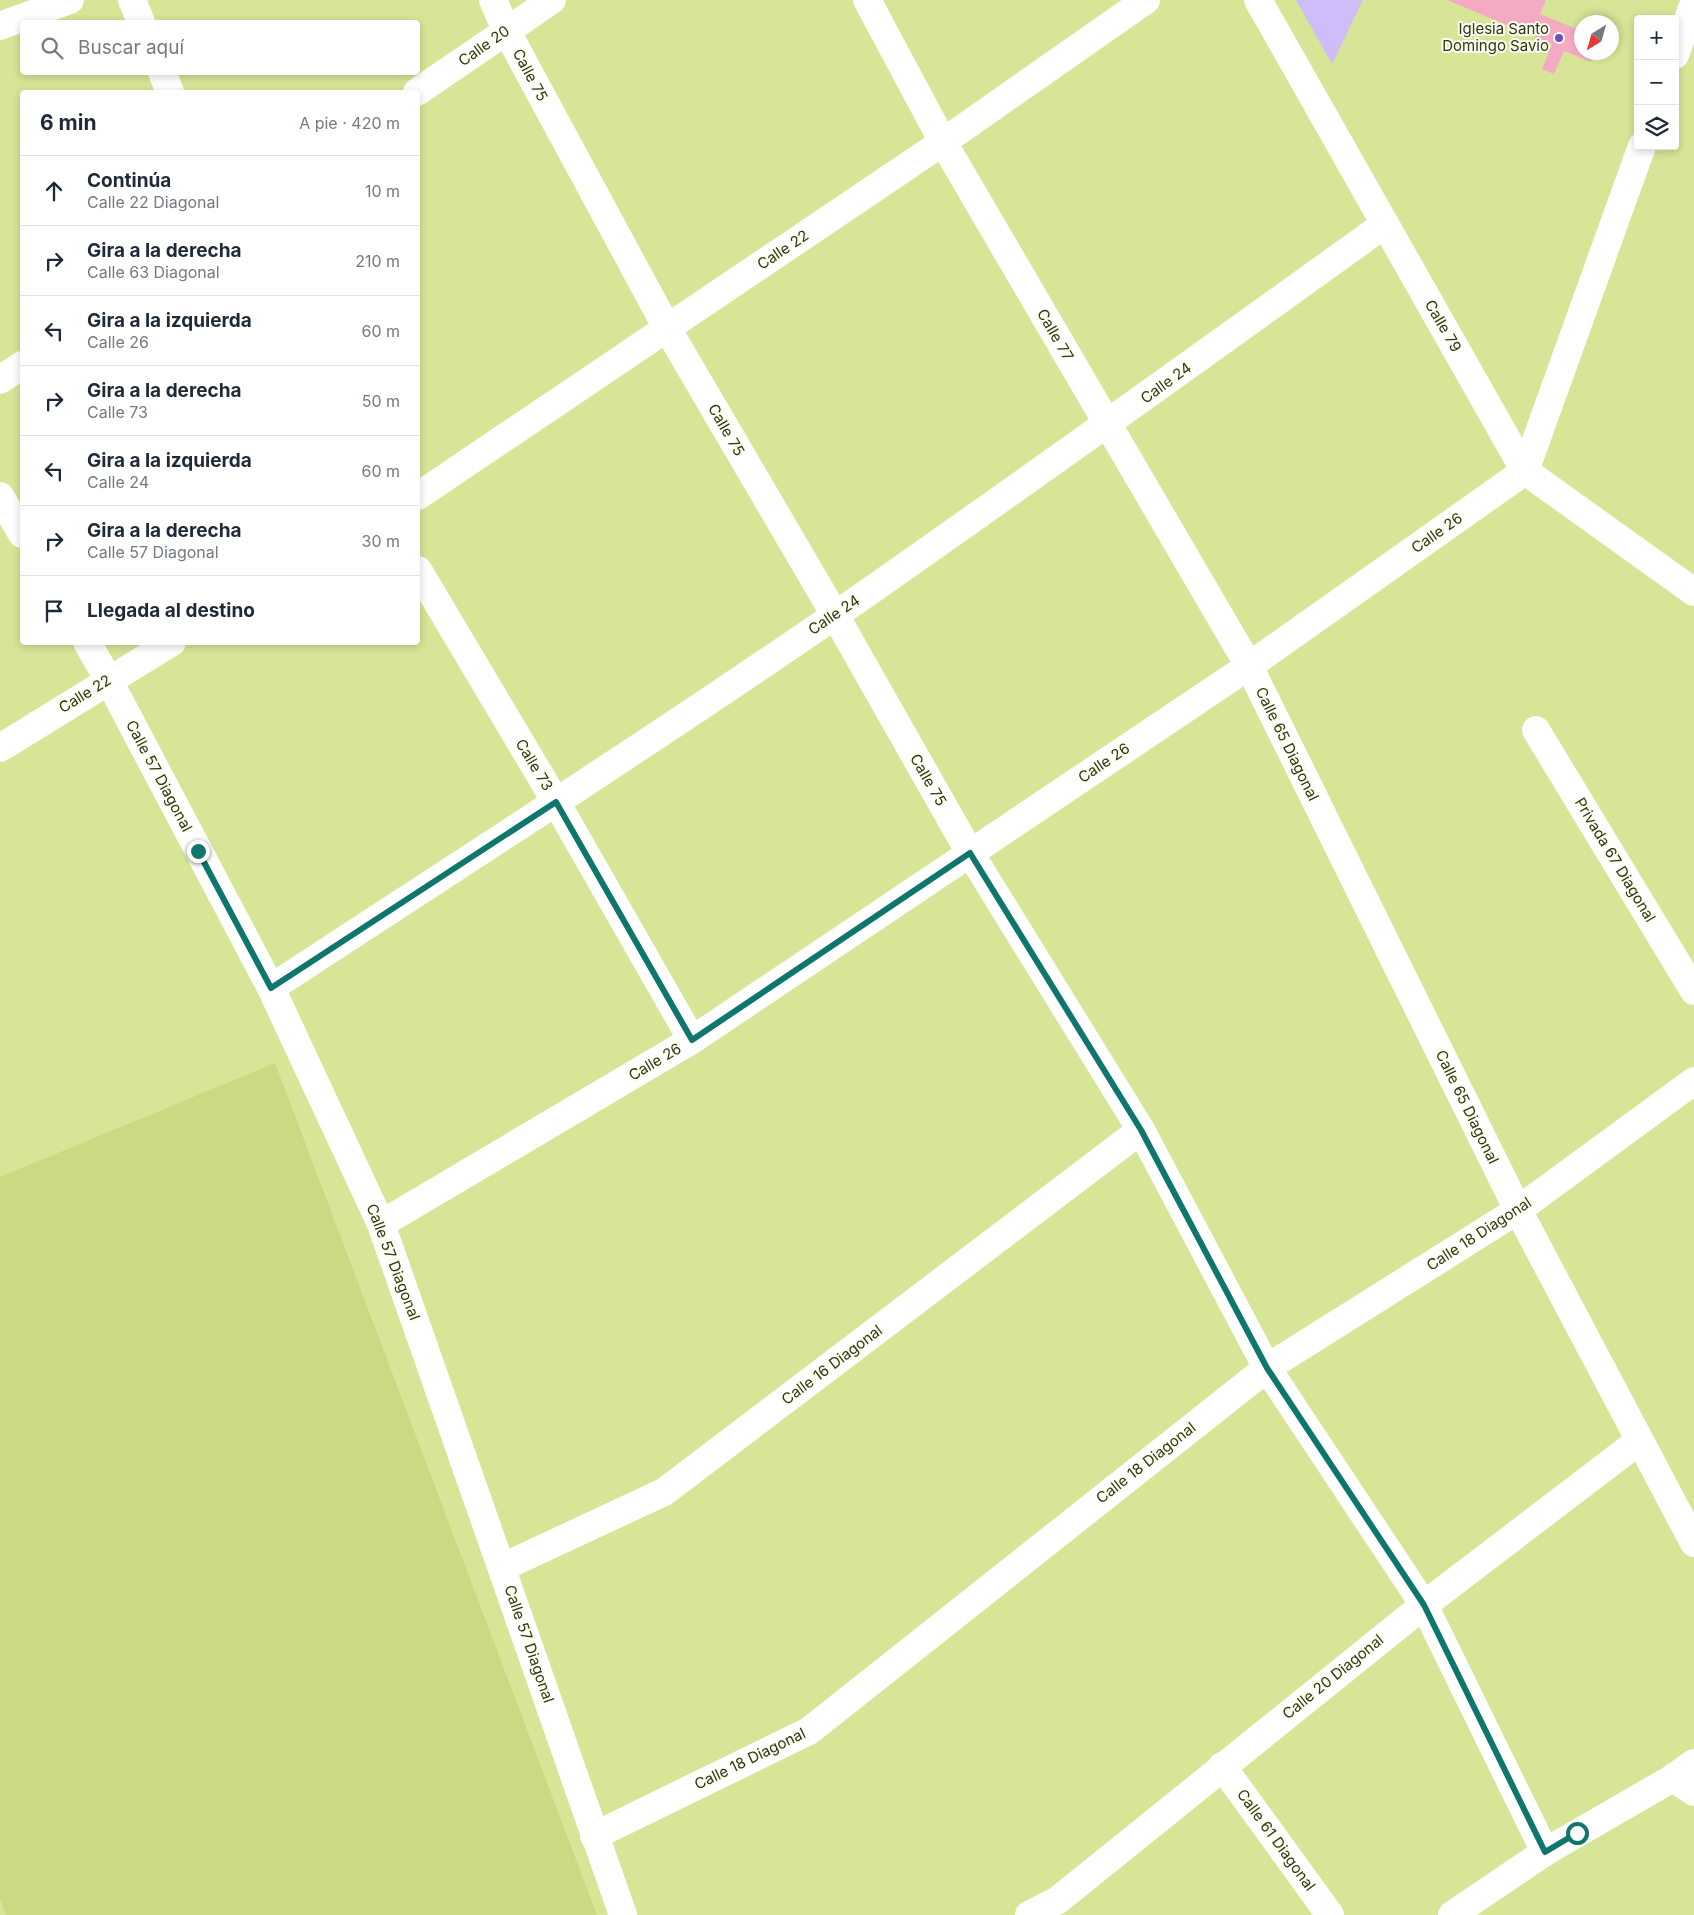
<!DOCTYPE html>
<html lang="es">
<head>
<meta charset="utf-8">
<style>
	:root { --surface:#fff; --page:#f6f6f7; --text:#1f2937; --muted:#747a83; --line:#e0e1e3 }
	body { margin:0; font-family:Inter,sans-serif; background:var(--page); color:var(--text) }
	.controls { position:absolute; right:15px; top:15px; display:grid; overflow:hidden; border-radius:5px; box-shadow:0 2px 8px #0003 }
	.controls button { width:45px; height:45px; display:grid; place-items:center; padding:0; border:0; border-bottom:1px solid var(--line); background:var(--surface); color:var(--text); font:25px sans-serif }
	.compass { position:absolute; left:1574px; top:15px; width:45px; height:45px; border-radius:50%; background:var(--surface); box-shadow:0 2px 8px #0003; rotate:217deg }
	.stop { position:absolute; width:15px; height:15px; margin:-11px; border:4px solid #0f766e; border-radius:50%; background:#fff }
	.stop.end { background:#0f766e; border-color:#fff; box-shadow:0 1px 5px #0008 }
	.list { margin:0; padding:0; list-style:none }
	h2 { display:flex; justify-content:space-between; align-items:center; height:65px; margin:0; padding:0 20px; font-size:21px }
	h2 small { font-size:16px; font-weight:400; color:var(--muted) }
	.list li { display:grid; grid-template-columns:32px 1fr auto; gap:15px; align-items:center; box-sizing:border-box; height:70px; padding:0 20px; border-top:1px solid var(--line) }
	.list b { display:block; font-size:19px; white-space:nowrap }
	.list p { margin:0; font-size:16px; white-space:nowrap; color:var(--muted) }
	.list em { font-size:16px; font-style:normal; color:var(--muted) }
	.icon { flex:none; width:28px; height:28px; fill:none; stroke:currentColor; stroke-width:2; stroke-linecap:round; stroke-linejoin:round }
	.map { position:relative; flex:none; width:1694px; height:1915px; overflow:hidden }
	.search { position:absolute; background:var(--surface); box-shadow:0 2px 8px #0003; left:20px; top:20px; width:400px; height:55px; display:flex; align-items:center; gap:12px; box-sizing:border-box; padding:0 18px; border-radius:5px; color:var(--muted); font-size:19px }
	.panel { position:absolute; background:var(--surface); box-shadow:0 2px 8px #0003; left:20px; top:90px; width:400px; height:555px; border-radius:5px }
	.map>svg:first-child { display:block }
	.built { fill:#cad982 }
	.green { fill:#cebdf9 }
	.building { fill:#f5aac4 }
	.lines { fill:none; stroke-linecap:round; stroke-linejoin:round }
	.street { stroke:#fff; stroke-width:28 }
	.secondary { stroke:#fff; stroke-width:28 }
	.route { stroke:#0f766e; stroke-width:6 }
	.poi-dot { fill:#774ac2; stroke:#fbfff0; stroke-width:2 }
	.labels { text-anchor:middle; stroke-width:4; stroke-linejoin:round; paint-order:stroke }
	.poi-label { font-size:15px; fill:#303515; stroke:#fbfff0; text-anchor:end }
	.street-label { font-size:15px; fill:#303515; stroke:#fbfff0 }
</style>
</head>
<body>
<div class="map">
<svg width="1694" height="1915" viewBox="0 0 1694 1915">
	<rect width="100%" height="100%" fill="#d7e597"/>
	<polygon class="built" points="275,1063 597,1915 6,1915 0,1899 0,1177"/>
	<polygon class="green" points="1296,0 1363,0 1332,64"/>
	<polygon class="building" points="1447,0 1546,0 1540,14 1582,31 1582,52 1595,52 1591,62 1564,51 1554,74 1542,69 1552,44"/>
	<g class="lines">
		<g class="street">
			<polyline points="132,0 141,22"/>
			<polyline points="493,0 506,30 667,328 835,615 970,853 1141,1130 1267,1368 1424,1605 1545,1852"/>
			<polyline points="867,0 943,142 1249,666 1518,1210 1694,1543"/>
			<polyline points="0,26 70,0"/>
			<polyline points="1675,55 1694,3"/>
			<polyline points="162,72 170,92"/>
			<polyline points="417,92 552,0"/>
			<polyline points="0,380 22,365"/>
			<polyline points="0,496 22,534"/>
			<polyline points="418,496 943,142 1146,0"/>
			<polyline points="418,570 556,802 692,1040"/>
			<polyline points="87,642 108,679 271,988 381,1224 623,1915"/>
			<polyline points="1536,730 1694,991"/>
			<polyline points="0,748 172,642"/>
			<path d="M271 988C460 864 651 742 837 614 1021 486 1203 355 1385 224"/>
			<polyline points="381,1224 692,1040 1249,666 1525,471 1642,146"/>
			<polyline points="503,1567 664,1492 1141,1130"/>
			<polyline points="1222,1766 1330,1915"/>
			<polyline points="1673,1778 1694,1792"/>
			<polyline points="594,1836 809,1731 1267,1368 1518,1210 1694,1081"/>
			<polyline points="1029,1915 1058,1900 1424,1605 1639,1441"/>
			<polyline points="1452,1915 1545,1852 1673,1778 1694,1763"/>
		</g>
		<polyline class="secondary" points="1258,0 1525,471 1694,592"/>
	</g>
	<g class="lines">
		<polyline class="route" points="198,851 271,988 556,802 692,1040 970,853 1141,1130 1267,1368 1424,1605 1545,1852 1577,1833"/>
	</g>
	<circle class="poi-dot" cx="1559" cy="38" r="5"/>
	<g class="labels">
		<g class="poi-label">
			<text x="1549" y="34">Iglesia Santo<tspan x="1549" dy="17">Domingo Savio</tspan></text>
		</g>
		<g class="street-label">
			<text transform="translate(484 46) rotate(-35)" y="5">Calle 20</text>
			<text transform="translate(530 75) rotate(62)" y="5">Calle 75</text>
			<text transform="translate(783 250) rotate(-34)" y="5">Calle 22</text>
			<text transform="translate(1443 326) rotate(60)" y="5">Calle 79</text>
			<text transform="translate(1055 335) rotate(60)" y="5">Calle 77</text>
			<text transform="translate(1166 383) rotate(-36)" y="5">Calle 24</text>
			<text transform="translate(726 430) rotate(60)" y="5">Calle 75</text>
			<text transform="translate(1437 533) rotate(-35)" y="5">Calle 26</text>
			<text transform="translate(834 615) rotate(-34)" y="5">Calle 24</text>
			<text transform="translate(85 694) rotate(-32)" y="5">Calle 22</text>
			<text transform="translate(1287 744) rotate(64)" y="5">Calle 65 Diagonal</text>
			<text transform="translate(1104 763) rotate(-34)" y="5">Calle 26</text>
			<text transform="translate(534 765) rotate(59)" y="5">Calle 73</text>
			<text transform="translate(159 776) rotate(62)" y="5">Calle 57 Diagonal</text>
			<text transform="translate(928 780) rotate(60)" y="5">Calle 75</text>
			<text transform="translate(1615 860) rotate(59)" y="5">Privada 67 Diagonal</text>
			<text transform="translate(655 1062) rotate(-31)" y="5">Calle 26</text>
			<text transform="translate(1467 1107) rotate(64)" y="5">Calle 65 Diagonal</text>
			<text transform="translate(1479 1234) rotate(-33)" y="5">Calle 18 Diagonal</text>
			<text transform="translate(393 1262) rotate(69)" y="5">Calle 57 Diagonal</text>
			<text transform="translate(832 1365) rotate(-37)" y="5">Calle 16 Diagonal</text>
			<text transform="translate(1146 1463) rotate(-38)" y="5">Calle 18 Diagonal</text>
			<text transform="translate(529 1644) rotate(71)" y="5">Calle 57 Diagonal</text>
			<text transform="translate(1333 1677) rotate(-39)" y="5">Calle 20 Diagonal</text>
			<text transform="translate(750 1759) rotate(-26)" y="5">Calle 18 Diagonal</text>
			<text transform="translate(1276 1840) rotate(54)" y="5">Calle 61 Diagonal</text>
		</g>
	</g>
</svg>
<div class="controls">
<button>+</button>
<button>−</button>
<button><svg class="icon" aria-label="layers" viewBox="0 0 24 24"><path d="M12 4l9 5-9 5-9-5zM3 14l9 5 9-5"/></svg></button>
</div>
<svg class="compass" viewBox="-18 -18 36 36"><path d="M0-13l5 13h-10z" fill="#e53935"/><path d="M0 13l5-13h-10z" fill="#747a83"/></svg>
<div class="stop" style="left:1577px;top:1833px"></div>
<div class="stop end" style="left:198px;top:851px"></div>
<div class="search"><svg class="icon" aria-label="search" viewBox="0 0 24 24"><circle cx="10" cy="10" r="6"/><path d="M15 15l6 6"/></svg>Buscar aquí</div>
<section class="panel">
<h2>6 min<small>A pie · 420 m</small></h2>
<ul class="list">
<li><svg class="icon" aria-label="ahead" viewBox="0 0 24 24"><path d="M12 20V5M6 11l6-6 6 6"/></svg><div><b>Continúa</b><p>Calle 22 Diagonal</p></div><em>10 m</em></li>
<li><svg class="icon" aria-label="right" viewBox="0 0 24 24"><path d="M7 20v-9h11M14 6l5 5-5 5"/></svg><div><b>Gira a la derecha</b><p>Calle 63 Diagonal</p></div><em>210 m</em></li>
<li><svg class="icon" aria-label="left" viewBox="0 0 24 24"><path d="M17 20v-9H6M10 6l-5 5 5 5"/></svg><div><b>Gira a la izquierda</b><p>Calle 26</p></div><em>60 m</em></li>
<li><svg class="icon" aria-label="right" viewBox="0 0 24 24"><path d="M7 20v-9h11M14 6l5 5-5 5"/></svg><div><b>Gira a la derecha</b><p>Calle 73</p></div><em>50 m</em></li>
<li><svg class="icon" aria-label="left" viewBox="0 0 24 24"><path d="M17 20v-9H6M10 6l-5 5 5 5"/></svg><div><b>Gira a la izquierda</b><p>Calle 24</p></div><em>60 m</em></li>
<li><svg class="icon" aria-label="right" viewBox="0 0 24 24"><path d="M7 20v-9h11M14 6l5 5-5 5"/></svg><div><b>Gira a la derecha</b><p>Calle 57 Diagonal</p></div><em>30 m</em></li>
<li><svg class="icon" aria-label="arrive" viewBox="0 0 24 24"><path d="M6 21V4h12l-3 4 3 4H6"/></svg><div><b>Llegada al destino</b></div></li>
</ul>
</section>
</div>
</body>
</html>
